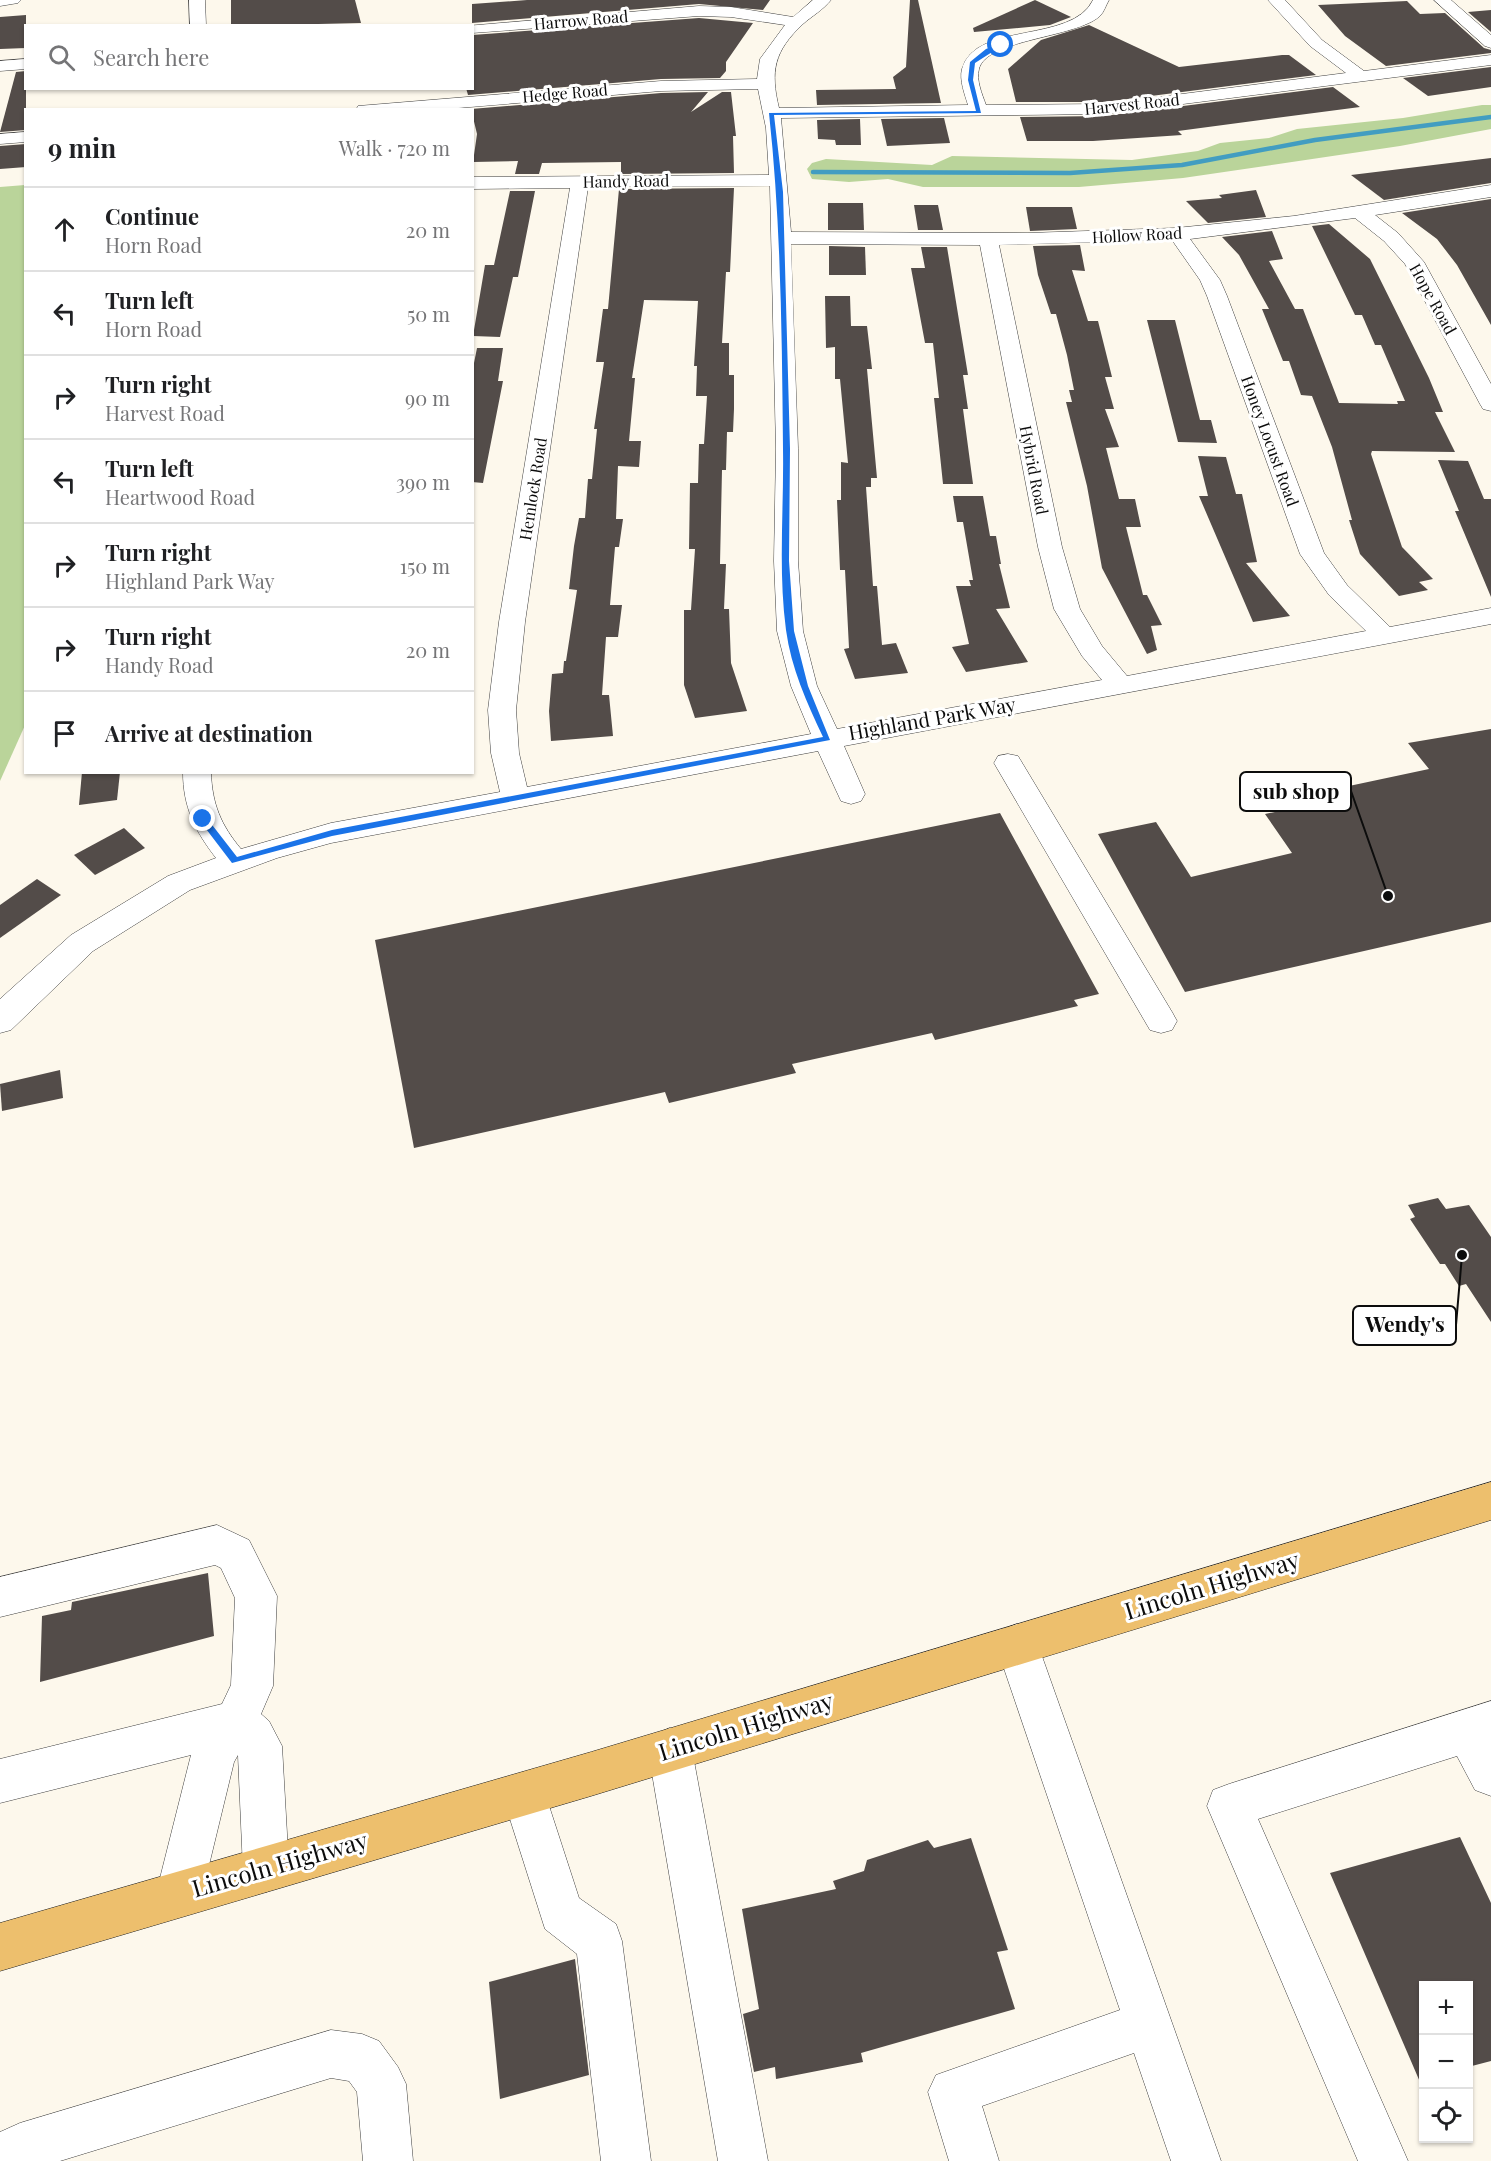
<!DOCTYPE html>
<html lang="en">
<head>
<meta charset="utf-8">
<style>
	:root { --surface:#fff; --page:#f6f6f6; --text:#202124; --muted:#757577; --line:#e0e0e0 }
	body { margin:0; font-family:"Playfair Display",serif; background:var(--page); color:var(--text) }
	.controls { position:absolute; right:18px; bottom:18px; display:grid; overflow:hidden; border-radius:0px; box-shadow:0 2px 4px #0004 }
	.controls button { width:54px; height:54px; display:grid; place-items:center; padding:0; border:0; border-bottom:2px solid var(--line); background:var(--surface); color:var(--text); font:30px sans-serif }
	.stop { position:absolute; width:18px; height:18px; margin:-14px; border:4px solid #1a73e8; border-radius:50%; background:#fff }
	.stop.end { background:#1a73e8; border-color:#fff; box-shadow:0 2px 6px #0008 }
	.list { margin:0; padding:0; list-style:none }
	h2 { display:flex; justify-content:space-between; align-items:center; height:78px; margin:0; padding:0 24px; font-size:26px }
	h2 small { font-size:20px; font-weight:400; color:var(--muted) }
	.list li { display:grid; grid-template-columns:39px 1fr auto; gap:18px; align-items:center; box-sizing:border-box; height:84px; padding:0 24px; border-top:2px solid var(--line) }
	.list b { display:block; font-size:22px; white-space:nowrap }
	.list p { margin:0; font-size:20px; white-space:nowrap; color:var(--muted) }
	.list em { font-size:20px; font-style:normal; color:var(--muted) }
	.icon { flex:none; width:33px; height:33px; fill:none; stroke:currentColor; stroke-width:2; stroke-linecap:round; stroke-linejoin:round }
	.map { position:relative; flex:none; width:1491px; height:2161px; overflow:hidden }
	.search { position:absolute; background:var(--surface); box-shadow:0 2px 4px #0004; left:24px; top:24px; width:450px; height:66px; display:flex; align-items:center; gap:15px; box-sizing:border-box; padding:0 21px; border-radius:0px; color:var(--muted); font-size:22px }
	.panel { position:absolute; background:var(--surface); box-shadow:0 2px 4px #0004; left:24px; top:108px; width:450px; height:666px; border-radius:0px }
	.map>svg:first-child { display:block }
	.forest { fill:#bad49a }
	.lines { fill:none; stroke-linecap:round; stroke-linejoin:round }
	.stream { stroke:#429dc1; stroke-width:4.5 }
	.building { fill:#534c49 }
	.minor-casing { stroke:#3f3f3f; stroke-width:1 }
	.major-casing { stroke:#1d1d1d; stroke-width:1 }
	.minor { fill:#fff; fill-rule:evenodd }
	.major { fill:#edbf6d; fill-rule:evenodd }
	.route { fill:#1a73e8 }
	.labels { text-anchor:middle; stroke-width:6; stroke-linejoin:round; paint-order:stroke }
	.far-street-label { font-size:16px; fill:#0c0c0c; stroke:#fff }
	.street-label { font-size:20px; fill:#0c0c0c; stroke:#fff }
	.near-street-label { font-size:24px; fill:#0c0c0c; stroke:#fff }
	.leader { fill:none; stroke:#0c0c0c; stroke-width:2 }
	.callout-dot { fill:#0c0c0c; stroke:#fff; stroke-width:2 }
	.callout { fill:#fff; stroke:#0c0c0c; stroke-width:2 }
	.callout-label { font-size:21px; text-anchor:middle; font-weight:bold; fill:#0c0c0c }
</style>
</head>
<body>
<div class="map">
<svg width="1491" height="2161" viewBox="0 0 1491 2161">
	<rect width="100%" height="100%" fill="#fdf8ec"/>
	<g class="forest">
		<polygon points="1482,105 1491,105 1491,129 1400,146 1183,178 1079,187 923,187 888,179 849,182 812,179 807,169 812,163 826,159 932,165 952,156 1132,160 1198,151 1220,143 1269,138 1297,129 1403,118"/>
		<polygon points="25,185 26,723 0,781 0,187"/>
	</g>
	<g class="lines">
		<polyline class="stream" points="813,172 1070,173 1182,165 1315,140 1491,117"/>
	</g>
	<g class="building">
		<polygon points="231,0 355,0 361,23 231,26"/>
		<polygon points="527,0 770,0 763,10 699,4 472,23 472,4"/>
		<polygon points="910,0 918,0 941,103 817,105 816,90 896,89 893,77 906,67"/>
		<polygon points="1035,0 1071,17 1050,25 974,32 973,28"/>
		<polygon points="1407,1 1420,14 1445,13 1484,48 1491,50 1491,53 1386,66 1345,36 1318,5"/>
		<polygon points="1491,10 1491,32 1468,12"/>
		<polygon points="26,15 26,48 0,49 0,17"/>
		<polygon points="699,18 753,23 726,62 726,71 720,78 661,79 468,95 466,88 472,88 472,35"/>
		<polygon points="1089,25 1179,67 1282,55 1289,55 1316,75 1104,102 1016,102 1008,69 1041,40"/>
		<polygon points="1491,67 1491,87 1428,96 1403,78"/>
		<polygon points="26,71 26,130 0,132 16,72"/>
		<polygon points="1333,87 1360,107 1178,131 1182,135 1093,141 1027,141 1020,117 1104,116"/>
		<polygon points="708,92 691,112 722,92 731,92 736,136 733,136 734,173 621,174 621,162 542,163 539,174 515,174 518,161 473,162 477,134 471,109 661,93"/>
		<polygon points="944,118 950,143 887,146 881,119"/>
		<polygon points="860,119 861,145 836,145 835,140 818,139 817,120"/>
		<polygon points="26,144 26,167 0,169 0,146"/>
		<polygon points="1491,158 1491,183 1384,200 1351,175"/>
		<polygon points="734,188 730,272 726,272 722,343 729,343 729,375 734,375 734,409 733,432 727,432 726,470 722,470 720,564 726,564 724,609 729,609 731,663 747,711 695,718 684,685 684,610 691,610 695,549 689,549 690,483 698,483 699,444 704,444 707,396 696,396 697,366 694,366 698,301 644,300 632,378 635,378 629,441 641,441 639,467 618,466 616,519 623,519 619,547 615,547 610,605 622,605 618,637 606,637 602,695 609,695 613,736 551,741 549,711 552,674 563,673 564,661 566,661 577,590 569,589 574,546 579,518 585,518 588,479 592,479 597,429 594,429 604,362 596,362 603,309 608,309 619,189"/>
		<polygon points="1256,190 1266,217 1208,223 1186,201 1222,198 1219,195"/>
		<polygon points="510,191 535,191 518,277 513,277 500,337 473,336 485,265 494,265"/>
		<polygon points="1491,199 1491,325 1457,265 1437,239 1402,213"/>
		<polygon points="828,203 863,203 864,230 828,230"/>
		<polygon points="914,205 938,205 943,230 918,230"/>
		<polygon points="1026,207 1072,207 1077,229 1030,231"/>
		<polygon points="1329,224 1370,259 1429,378 1443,412 1435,412 1455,452 1372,451 1371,454 1402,547 1433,579 1419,582 1428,590 1399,596 1360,554 1349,520 1352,520 1332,447 1312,396 1301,395 1289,361 1283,361 1262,309 1269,309 1239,255 1222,237 1272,231 1283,259 1269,261 1295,309 1303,309 1339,403 1398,404 1397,401 1405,401 1381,345 1375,345 1362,315 1355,315 1312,226"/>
		<polygon points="1080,245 1085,271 1072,270 1088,321 1098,321 1112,377 1105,377 1114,409 1105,409 1119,447 1106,448 1119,499 1135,499 1141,527 1126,527 1143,595 1147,595 1162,625 1151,626 1157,650 1147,654 1102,568 1087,486 1066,402 1072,402 1069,390 1074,390 1067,355 1056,314 1051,314 1038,275 1033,246"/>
		<polygon points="829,246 865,247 866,275 829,275"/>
		<polygon points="921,247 947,247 968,375 963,375 968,409 963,409 973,484 943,484 934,398 939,398 933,343 925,343 911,268 925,268"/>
		<polygon points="825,296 850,296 851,326 867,326 872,369 867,369 877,478 871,478 871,487 866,487 873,586 877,586 882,645 896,643 908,673 855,679 844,649 849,648 845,570 840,570 837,500 841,500 841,462 848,463 840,379 835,379 835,347 826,348"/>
		<polygon points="1147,320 1175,320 1200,420 1211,420 1217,443 1178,442"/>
		<polygon points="477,348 503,348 498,381 503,381 483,483 472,482 472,373"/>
		<polygon points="1198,456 1226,457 1236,494 1242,494 1257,562 1246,563 1290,616 1253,622 1199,496 1208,496"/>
		<polygon points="1438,460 1468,461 1484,499 1491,499 1491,597 1455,511 1459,511"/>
		<polygon points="953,496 983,496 990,536 996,536 1001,564 999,564 1010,608 996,609 1028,662 966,672 952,647 969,644 956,586 971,586 969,580 973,580 963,522 957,522"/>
		<polygon points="1491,729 1491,922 1185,992 1098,834 1156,822 1191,877 1292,853 1265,814 1309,805 1302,796 1429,769 1408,743"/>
		<polygon points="82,772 120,772 117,800 79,805"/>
		<polygon points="1000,813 1099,994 1074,1000 1078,1006 935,1040 932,1033 792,1064 796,1073 669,1103 665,1092 414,1148 375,940"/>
		<polygon points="124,828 145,848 95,875 74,855"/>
		<polygon points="37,879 61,895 0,938 0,905"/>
		<polygon points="60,1070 63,1098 2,1111 0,1084"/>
		<polygon points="1438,1198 1446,1209 1469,1205 1491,1237 1491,1322 1466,1284 1459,1286 1445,1264 1440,1264 1410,1219 1415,1217 1408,1205"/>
		<polygon points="208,1573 214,1636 40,1682 42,1616 71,1610 72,1602"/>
		<polygon points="1460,1837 1491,1903 1491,2061 1468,2067 1468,1986 1424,1986 1424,2081 1420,2082 1330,1873"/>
		<polygon points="971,1838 1008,1950 997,1952 1015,2009 861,2053 863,2062 776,2079 775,2067 754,2072 743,2014 759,2009 742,1909 836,1889 833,1881 864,1871 867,1860 928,1840 934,1848"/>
		<polygon points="575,1959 589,2075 500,2099 489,1982"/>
	</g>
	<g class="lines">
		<defs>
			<g id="minor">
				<polygon points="0,0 21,0 18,3 0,6"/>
				<polygon points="189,0 205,0 206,26 190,26"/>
				<path d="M813 0H831C823 10 812 16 803 24 774 51 770 71 779 108L968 105C965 95 959 80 962 69 975 21 1072 44 1093 0H1109C1106 5 1104 12 1100 16 1076 38 986 39 979 69 976 80 982 94 986 105L1104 104 1346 73 1310 46 1268 0H1285L1322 40 1364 71 1491 55V65L1104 114 781 118 791 232 1028 233 1176 228 1294 216 1491 185V197L1375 215 1398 233 1424 262 1491 384V411L1483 409 1480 404 1405 264 1384 241 1355 218 1190 239 1220 280 1227 296 1324 553 1347 585 1390 627 1491 608V624L844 746 865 794 861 801 851 804 841 801 818 751 331 843 277 858 190 890 93 951 11 1030 0 1033V999L71 935 168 876 216 858C195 831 183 807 183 772H211C212 804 221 825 241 849L331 823 500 792 491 753 488 710 499 622 570 188 472 189V177L769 175 766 128 758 89 661 91 434 110H356L358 106 661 81 757 79 760 59 785 25 731 17 699 16 472 33V26H466L699 6 731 7 793 17ZM770 186 776 449 774 561 777 631 791 686 811 734 527 787 519 753 516 710 525 622 588 187ZM1172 240 1200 280 1207 296 1300 554 1329 595 1366 631 1127 676 1102 646 1080 609 1062 547 999 245ZM791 244 980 245 1038 547 1054 609 1082 656 1102 680 837 729 817 686 803 631 798 561V449Z"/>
				<polygon points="1434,0 1451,0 1491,35 1491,48 1485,46"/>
				<polygon points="26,59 26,69 0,71 0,61"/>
				<polygon points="26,132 26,142 0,144 0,134"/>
				<polygon points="1008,754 1018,756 1172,1012 1177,1021 1172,1030 1161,1033 1150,1030 994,763 998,756"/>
				<polygon points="217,1525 249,1540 277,1596 273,1686 261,1714 269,1721 282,1746 289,1869 282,1885 266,1892 250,1885 243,1869 238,1755 234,1762 202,1894 195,1910 179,1917 163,1910 156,1894 191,1755 0,1803 0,1759 222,1704 231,1685 235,1598 221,1568 215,1565 0,1617 0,1577"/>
				<polygon points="1017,1624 1032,1630 1038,1645 1221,2161 1171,2161 1134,2053 982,2106 999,2161 949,2161 928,2092 936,2075 1120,2010 996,1645 1002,1630"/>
				<polygon points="1491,1701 1491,1796 1475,1790 1457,1756 1258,1819 1408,2161 1358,2161 1207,1806 1213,1790 1229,1784"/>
				<polygon points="670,1728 685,1735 692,1750 768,2161 718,2161 648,1750 655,1735"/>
				<polygon points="524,1772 540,1778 579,1898 616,1924 622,1941 651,2161 601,2161 577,1954 545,1929 502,1794 508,1778"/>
				<polygon points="331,2030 362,2034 379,2041 398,2067 406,2084 413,2161 363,2161 357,2092 349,2081 331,2078 60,2161 0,2161 0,2132 20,2123"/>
			</g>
			<polygon id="major" points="1491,1482 1491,1520 591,1796 0,1971 0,1923 591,1752"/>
		</defs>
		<use href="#minor" class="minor-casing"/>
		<use href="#major" class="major-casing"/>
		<use href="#minor" class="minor"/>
		<use href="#major" class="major"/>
	</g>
	<path class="route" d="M999 44 1003 45 975 63 973 80 981 113 774 115 783 192 790 449 789 561 794 631 808 686 830 740 332 836 232 863 200 821V817H206L237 857 332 830 823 737C807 703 791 668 786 630 778 570 784 509 783 449 782 337 781 224 769 113L976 111 968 80 970 62 986 49Z"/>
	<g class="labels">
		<g class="far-street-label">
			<text transform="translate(581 20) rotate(-5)" y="6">Harrow Road</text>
			<text transform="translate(565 93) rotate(-5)" y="6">Hedge Road</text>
			<text transform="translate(1132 104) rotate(-6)" y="6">Harvest Road</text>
			<text transform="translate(626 181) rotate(-1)" y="6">Handy Road</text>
			<text transform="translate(1137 235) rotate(-3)" y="6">Hollow Road</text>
			<text transform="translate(1433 299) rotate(61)" y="6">Hope Road</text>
			<text transform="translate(1270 441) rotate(70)" y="6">Honey Locust Road</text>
			<text transform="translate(1034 470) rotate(79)" y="6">Hybrid Road</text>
			<text transform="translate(533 489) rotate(-81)" y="6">Hemlock Road</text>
		</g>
		<g class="street-label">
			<text transform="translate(932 719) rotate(-10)" y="7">Highland Park Way</text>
		</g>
		<g class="near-street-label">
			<text transform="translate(1212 1586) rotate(-17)" y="8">Lincoln Highway</text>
			<text transform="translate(746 1727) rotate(-17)" y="8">Lincoln Highway</text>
			<text transform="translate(280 1865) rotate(-16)" y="8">Lincoln Highway</text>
		</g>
	</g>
	<path class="leader" d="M1388 896L1351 791M1462 1255L1456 1325"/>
	<g class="callout-dot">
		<circle cx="1388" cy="896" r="6"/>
		<circle cx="1462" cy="1255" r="6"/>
	</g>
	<g class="callout">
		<rect x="1240" y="772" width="111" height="39" rx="6"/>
		<rect x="1353" y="1306" width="103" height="39" rx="6"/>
	</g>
	<g class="callout-label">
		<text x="1296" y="799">sub shop</text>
		<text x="1405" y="1332">Wendy's</text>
	</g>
</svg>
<div class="controls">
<button>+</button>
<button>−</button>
<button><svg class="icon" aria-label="locate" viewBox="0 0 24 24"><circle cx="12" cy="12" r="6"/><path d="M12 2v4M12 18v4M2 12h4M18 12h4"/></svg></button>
</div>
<div class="stop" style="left:1001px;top:45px"></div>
<div class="stop end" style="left:203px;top:819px"></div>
<div class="search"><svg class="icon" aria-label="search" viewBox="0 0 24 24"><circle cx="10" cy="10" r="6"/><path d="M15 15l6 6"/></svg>Search here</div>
<section class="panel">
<h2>9 min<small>Walk · 720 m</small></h2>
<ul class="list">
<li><svg class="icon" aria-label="ahead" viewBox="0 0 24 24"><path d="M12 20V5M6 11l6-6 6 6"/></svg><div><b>Continue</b><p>Horn Road</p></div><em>20 m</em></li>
<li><svg class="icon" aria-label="left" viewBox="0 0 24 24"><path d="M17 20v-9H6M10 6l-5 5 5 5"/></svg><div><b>Turn left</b><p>Horn Road</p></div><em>50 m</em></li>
<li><svg class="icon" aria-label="right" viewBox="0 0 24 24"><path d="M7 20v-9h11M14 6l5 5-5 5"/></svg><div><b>Turn right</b><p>Harvest Road</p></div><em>90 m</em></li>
<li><svg class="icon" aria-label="left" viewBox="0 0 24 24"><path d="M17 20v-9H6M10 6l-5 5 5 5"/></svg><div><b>Turn left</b><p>Heartwood Road</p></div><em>390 m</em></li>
<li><svg class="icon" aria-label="right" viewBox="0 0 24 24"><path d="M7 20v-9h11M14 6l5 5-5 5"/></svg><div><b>Turn right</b><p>Highland Park Way</p></div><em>150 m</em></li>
<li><svg class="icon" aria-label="right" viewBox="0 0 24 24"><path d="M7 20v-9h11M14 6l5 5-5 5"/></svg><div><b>Turn right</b><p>Handy Road</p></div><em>20 m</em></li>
<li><svg class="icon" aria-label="arrive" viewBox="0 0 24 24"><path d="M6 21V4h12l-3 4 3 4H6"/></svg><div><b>Arrive at destination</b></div></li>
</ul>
</section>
</div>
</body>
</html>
